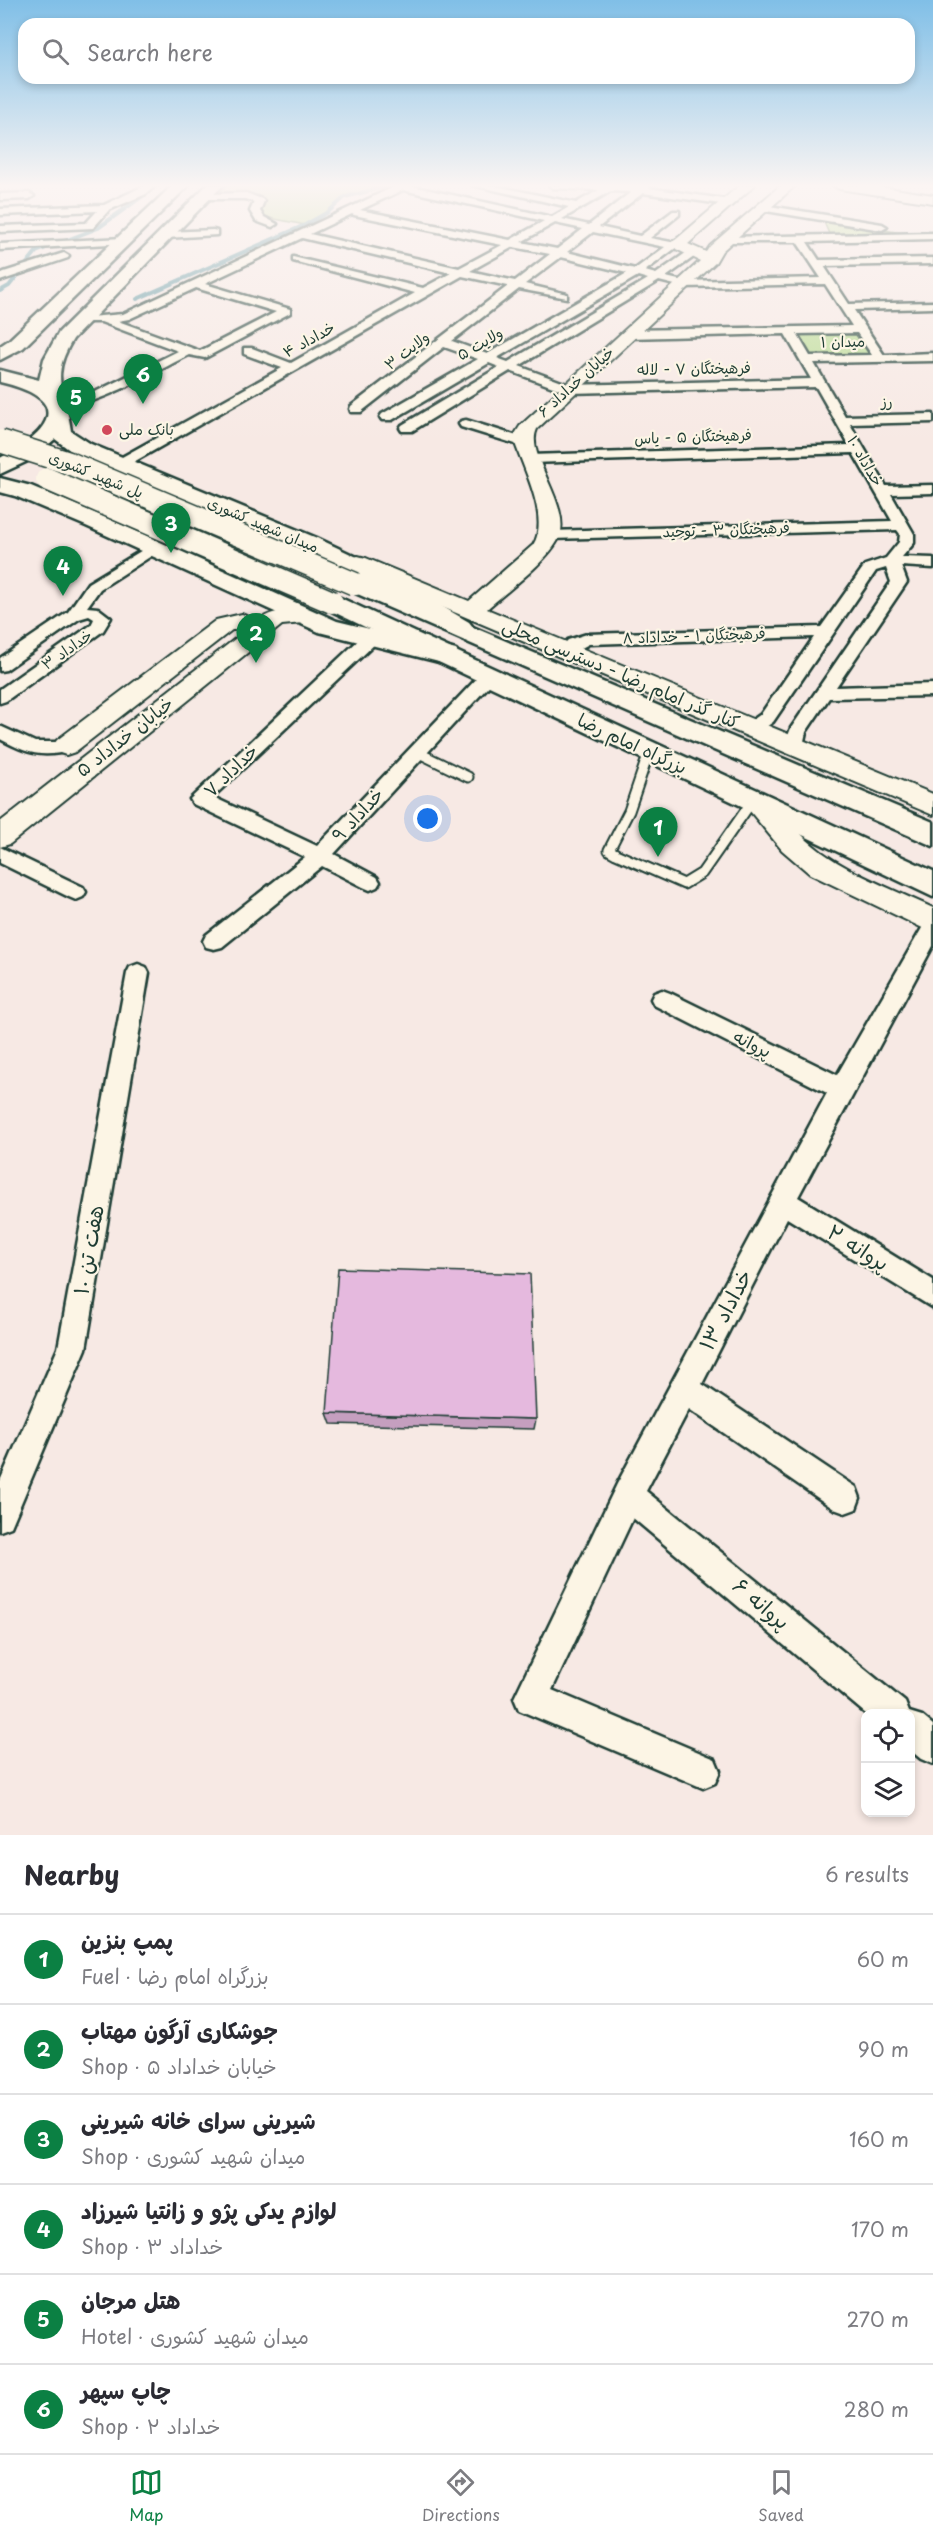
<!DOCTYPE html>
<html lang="en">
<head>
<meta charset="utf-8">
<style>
	:root { --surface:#fff; --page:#f2f2f3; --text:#2b2b33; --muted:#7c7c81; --line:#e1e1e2; --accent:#0b8043 }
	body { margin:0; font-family:"Playpen Sans","Playpen Sans Arabic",sans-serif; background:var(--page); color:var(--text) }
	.controls { position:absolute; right:18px; bottom:18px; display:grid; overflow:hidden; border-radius:12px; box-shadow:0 3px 9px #0003 }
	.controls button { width:54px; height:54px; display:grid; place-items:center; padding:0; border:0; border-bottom:2px solid var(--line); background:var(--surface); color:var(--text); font:30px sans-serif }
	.you { position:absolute; left:428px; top:819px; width:21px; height:21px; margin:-15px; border:4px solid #fff; border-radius:50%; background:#1a73e8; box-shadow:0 0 0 9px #1a73e833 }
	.badge { display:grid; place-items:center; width:39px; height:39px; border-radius:50%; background:var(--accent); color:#fff; font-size:20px; font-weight:700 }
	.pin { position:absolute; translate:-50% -50px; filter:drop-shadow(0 2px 3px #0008) }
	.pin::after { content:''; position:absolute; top:32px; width:21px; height:18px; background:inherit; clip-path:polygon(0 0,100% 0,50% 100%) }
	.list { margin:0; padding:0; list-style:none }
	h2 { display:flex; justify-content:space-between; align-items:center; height:78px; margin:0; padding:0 24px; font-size:26px }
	h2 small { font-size:20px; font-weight:400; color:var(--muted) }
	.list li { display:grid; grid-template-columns:39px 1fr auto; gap:18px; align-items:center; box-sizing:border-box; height:90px; padding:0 24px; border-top:2px solid var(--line) }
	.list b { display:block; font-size:22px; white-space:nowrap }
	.list p { margin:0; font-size:20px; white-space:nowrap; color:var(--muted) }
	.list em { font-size:20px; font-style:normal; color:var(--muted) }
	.icon { flex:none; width:33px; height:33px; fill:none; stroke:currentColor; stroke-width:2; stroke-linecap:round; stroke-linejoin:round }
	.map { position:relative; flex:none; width:933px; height:1835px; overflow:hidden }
	.search { position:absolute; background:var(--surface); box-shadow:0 3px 9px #0003; left:18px; right:18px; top:18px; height:66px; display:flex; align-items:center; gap:15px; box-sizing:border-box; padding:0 21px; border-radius:18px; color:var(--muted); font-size:22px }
	.sheet { height:618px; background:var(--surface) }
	nav { display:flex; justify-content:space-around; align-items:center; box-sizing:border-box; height:84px; border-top:2px solid var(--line); background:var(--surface); font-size:16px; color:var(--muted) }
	nav a { display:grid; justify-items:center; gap:3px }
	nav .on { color:var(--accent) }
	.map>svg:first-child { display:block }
	.green { fill:#bbdc95; stroke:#6d8c64; stroke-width:1.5 }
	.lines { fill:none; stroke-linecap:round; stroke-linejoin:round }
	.stream { stroke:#5c959f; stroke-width:4 }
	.service-casing { stroke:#1f3d34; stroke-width:13 }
	.minor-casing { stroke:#1f3d34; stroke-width:5 }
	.secondary-casing { stroke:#1f3d34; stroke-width:4 }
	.primary-casing { stroke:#1f3d34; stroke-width:5 }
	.trunk-casing { stroke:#1f3d34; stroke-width:5 }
	.service { stroke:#fcf5e5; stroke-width:9 }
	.minor { fill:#fcf5e5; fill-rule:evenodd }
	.secondary { fill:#fcf5e5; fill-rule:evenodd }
	.primary { fill:#fcf5e5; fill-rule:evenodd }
	.trunk { fill:#fcf5e5; fill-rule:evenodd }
	.trunk-bridge-casing { stroke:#1f3d34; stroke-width:25; stroke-linecap:butt }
	.trunk-bridge { stroke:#fcf5e5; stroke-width:22 }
	.wall { fill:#c59fbf; stroke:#1f3d34; stroke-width:1.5 }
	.building { fill:#e5b9de; stroke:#1f3d34; stroke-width:1.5 }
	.poi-dot { fill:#d1495b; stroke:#fcf5e5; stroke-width:2 }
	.labels { text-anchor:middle; stroke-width:4.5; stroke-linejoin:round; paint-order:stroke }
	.far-street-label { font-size:15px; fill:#1f3d34; stroke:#fcf5e5 }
	.far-poi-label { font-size:15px; fill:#1f3d34; stroke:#fcf5e5; text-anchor:start }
	.street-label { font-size:18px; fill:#1f3d34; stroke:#fcf5e5 }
	.near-street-label { font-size:21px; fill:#1f3d34; stroke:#fcf5e5 }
</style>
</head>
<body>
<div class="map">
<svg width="933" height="1835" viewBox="0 0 933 1835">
	<rect width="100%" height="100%" fill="#f7e9e4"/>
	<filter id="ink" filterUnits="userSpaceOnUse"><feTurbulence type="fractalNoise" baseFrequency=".0167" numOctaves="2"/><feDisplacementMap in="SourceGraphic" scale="12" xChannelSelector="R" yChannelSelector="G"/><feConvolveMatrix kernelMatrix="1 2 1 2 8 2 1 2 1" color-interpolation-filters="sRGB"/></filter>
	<g filter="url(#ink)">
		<g class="green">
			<polygon points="227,185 391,185 345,197 327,213 305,225 270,218 256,212 258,201 247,196 220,192"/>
			<polygon points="823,220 921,236 830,236"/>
			<polygon points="854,331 869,354 811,356 798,333"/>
		</g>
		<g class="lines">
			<g class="stream">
				<polyline points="0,291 9,286 36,252 98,228 158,185"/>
				<polyline points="137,299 305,225 328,212 345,197 392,185"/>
			</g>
			<defs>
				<g id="service">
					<polyline points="417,752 468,777"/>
					<polyline points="649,752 629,811 609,850 616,854 684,884 702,873 753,800"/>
				</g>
				<g id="minor">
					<polygon points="146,185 156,185 146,194 109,210 93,228 0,232 0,226 86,223 97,211 0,215 0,209 104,205"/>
					<path d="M398 185H407L552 217 569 207 472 185H491L576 203 599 190 553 188 549 185H651L649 188 731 200V204L728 205 643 193 599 227 640 236 673 211H679V215L650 238 671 242 680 238 685 241 645 271 656 274 690 250H698V254L666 277 683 281 821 278 797 242H721L720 240 725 237 933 233V239L807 242 819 260 933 258V264L824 266 849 304 933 302V308L854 310 884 355 933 353V361L814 363 845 416 933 414V422L850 424 886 486 933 485V493L891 494 914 534V543L902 557 933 558V568L901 566 907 582 836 687 933 684V696L829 698 806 732 804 741 809 749 806 753H794L786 741 791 728 891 582 886 568 876 571 773 722C763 730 750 734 738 730L735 726 738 722 754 719 761 714 814 637 589 644 566 656 560 655 558 651 568 640 587 634 821 627 865 565 886 558 899 542 900 534 897 530 550 539 543 535 550 531 892 521 853 453 530 463 523 459 530 455 849 445 816 387 569 393 510 371 412 431H402L400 428 402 425 499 367 489 363 392 420H382L380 417 382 414 478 359 444 347 361 412H351L350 409 351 406 508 286 462 276 123 468H113L111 465 113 462 282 368 244 354V348H252L291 363 415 293 293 261V257L423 288 451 273 302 238 205 284 290 309V313L205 358 189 355C166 366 70 422 51 404L57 400 85 397 178 351 101 322H78V318L123 314ZM403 190 544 221 510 240 360 210ZM611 191 631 192 589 225 562 219ZM352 214 354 215 502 245 459 268 310 234ZM555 223 583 229 557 249 521 242ZM593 232 665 247 635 269 567 252ZM513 247 550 254 515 281 470 271ZM561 257 627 273 487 354 452 341 519 289 567 298V294L525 284ZM638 276 648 279 508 362 497 358ZM659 281 683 287 825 284 852 326 629 330 623 334 629 338 785 334 811 379 570 385 519 366ZM196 288 276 312 200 351 118 321 129 319ZM857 333 872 355 810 356 797 334Z"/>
					<polygon points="0,194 29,193 34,196 29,199 0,200"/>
					<polygon points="204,194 246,193 262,199 264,201 260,211 264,217 277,224 272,227 256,221 250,211 254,202 245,199 201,199 199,197"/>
					<polygon points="763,205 882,224 887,227 882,230 760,210 760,206"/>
					<polygon points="213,230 217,231 217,235 166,238 161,235 166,232"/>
					<polygon points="124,238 128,239 128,243 0,250 0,244"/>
					<polygon points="64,253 69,256 68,258 0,281 0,274 4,272"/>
					<polygon points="466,420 530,440 532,443 525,447 461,427 459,424 461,421"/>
					<polygon points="154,543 162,548 159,551 100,589 87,607 98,608 111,618 103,631 6,701 0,703 0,689 91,625 94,619 89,616 79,619 6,670 0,671 0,658 68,612 88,583"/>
					<polygon points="371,633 377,634 379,638 377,642 213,797 317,846 483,672 495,672 498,676 334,854 377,877 380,882 377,887 370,890 363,887 322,866 222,947 214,949 206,947 203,941 206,935 305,857 193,804 190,799 365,634"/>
					<path d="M0 726 35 742H72L75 746 72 750C42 759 26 753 0 739Z"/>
					<polygon points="0,847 83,887 86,892 83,897 76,900 69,897 0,863"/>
					<polygon points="933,919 933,946 798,1197 933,1280 933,1308 787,1218 702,1384 856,1487 860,1498 856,1509 845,1513 834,1509 689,1409 646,1491 905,1702 909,1712 922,1716 933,1725 933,1764 921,1759 910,1750 910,1714 866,1714 633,1518 552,1690 715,1759 720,1771 715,1783 703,1788 519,1710 514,1698 617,1484 827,1093 654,1005 651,999 654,993 662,990 670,993 837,1075 926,921"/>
					<polygon points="138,964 146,967 149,973 86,1349 11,1527 0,1531 0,1481 58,1348 127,973 130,967"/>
				</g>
				<g id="secondary">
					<path d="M740 185H755L688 244 706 252 710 246 781 185H796L722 251 715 263 537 429C524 455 573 507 559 538 549 560 506 592 487 609L933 794V815L350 568 347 563 350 558 358 556 366 558 469 601 533 545C550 519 524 470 515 443V434L520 426 700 261 676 249 673 242Z"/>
					<polygon points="833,185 869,185 933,195 933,203 839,189"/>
					<path d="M306 610 314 612 318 617 314 622 282 625 10 844 0 847V822L240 635 241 630H232L75 752 66 755 57 752 53 746 57 740 216 620 242 614 258 621C273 609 288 611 306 610Z"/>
					<path d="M759 793C777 799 788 821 801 834 833 868 891 888 933 908V933L810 874 782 850 749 810 745 803 749 796Z"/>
				</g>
				<g id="primary">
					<polygon points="173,185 189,185 23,348 0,360 0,346 9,340"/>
					<path d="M207 185H223L73 339C48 380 66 390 71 431L91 444 317 538 357 557 469 622 473 627 469 632 460 635 451 632 339 567 301 548 75 454 55 439 30 460 0 474V458C53 431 73 399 0 382V370L39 380 44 359 59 332Z"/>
					<polygon points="0,478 31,486 102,516 337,621 456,650 460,656 456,662 447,664 319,632 86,526 15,496 0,492"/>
				</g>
				<g id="trunk">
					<polygon points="355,577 933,822 933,846 346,589 343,584 346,579"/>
					<polygon points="332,594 933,871 933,897 323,607 319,602 323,597"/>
				</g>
			</defs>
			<use href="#service" class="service-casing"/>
			<use href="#minor" class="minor-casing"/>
			<use href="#secondary" class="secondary-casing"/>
			<use href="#primary" class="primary-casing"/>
			<use href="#trunk" class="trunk-casing"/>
			<use href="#service" class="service"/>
			<use href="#minor" class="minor"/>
			<use href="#secondary" class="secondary"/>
			<use href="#primary" class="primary"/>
			<use href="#trunk" class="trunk"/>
			<defs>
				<g id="trunk-bridge">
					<polyline points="0,441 69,463 355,584"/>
					<polyline points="47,479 332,602"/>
				</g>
			</defs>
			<use href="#trunk-bridge" class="trunk-bridge-casing"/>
			<use href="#trunk-bridge" class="trunk-bridge"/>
		</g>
		<polygon class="wall" points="327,1413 536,1419 534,1429 331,1424"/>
		<polygon class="building" points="338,1268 530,1274 536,1419 327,1413"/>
	</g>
	<linearGradient id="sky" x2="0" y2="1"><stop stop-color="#80bfe7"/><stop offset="0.42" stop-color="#fbf5f3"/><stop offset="1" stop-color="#fbf5f3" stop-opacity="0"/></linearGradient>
	<rect width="933" height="442" fill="url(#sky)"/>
	<circle class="poi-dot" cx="107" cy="430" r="6"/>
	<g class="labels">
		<g class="far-street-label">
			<text transform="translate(309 340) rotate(-29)" y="5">خداداد ۴</text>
			<text transform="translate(843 342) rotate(-1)" y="5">میدان ۱</text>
			<text transform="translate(480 344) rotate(-30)" y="5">ولایت ۵</text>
			<text transform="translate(407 351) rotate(-38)" y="5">ولایت ۳</text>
			<text transform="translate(694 369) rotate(-1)" y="5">فرهیختگان ۷ - لاله</text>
			<text transform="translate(576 382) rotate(-42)" y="5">خیابان خداداد ۶</text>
			<text transform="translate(887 402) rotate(-1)" y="5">رز</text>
			<text transform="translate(693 437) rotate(-2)" y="5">فرهیختگان ۵ - یاس</text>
			<text transform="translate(865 461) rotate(60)" y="5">خداداد ۱۰</text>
			<text transform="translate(96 475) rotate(22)" y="5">پل شهید کشوری</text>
			<text transform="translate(263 525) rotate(23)" y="5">میدان شهید کشوری</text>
			<text transform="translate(726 530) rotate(-2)" y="5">فرهیختگان ۳ - توحید</text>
			<text transform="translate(694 636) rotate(-2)" y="5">فرهیختگان ۱ - خداداد ۸</text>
			<text transform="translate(67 650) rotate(-35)" y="5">خداداد ۳</text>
		</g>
		<g class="far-poi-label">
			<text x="119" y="435">بانک ملی</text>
		</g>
		<g class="street-label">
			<text transform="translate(621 674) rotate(23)" y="6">کنار گذر امام رضا - دسترسی محلی</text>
			<text transform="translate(125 737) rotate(-38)" y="6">خیابان خداداد ۵</text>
			<text transform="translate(632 744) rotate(25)" y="6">بزرگراه امام رضا</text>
			<text transform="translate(231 771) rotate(-44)" y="6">خداداد ۷</text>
			<text transform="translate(358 815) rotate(-47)" y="6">خداداد ۹</text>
			<text transform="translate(752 1044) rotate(27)" y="6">پروانه</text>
		</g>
		<g class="near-street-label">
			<text transform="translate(858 1248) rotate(32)" y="7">پروانه ۲</text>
			<text transform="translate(89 1250) rotate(-80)" y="7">هفت تن ۱۰</text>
			<text transform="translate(726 1310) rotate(-62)" y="7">خداداد ۱۳</text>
			<text transform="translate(761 1604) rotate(40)" y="7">پروانه ۶</text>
		</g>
	</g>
</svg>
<div class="controls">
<button><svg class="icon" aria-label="locate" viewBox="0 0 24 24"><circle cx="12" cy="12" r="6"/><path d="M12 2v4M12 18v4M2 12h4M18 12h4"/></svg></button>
<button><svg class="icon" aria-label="layers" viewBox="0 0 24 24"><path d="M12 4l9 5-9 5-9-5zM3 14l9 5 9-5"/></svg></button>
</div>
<div class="you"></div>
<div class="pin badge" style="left:658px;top:857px">1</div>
<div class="pin badge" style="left:256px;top:663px">2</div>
<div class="pin badge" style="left:171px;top:553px">3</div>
<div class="pin badge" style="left:63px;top:596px">4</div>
<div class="pin badge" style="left:76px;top:427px">5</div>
<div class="pin badge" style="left:143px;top:404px">6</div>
<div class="search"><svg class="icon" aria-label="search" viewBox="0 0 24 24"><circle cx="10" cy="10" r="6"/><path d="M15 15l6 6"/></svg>Search here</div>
</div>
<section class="sheet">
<h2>Nearby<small>6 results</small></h2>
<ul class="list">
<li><span class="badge">1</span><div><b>پمپ بنزین</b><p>Fuel · بزرگراه امام رضا</p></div><em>60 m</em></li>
<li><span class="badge">2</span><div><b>جوشکاری آرگون مهتاب</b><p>Shop · خیابان خداداد ۵</p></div><em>90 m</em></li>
<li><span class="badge">3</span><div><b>شیرینی سرای خانه شیرینی</b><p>Shop · میدان شهید کشوری</p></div><em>160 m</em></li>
<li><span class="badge">4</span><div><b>لوازم یدکی پژو و زانتیا شیرزاد</b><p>Shop · خداداد ۳</p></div><em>170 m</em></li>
<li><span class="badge">5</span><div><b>هتل مرجان</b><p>Hotel · میدان شهید کشوری</p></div><em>270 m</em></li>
<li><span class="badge">6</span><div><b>چاپ سپهر</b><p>Shop · خداداد ۲</p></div><em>280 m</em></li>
</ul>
</section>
<nav>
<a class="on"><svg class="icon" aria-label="map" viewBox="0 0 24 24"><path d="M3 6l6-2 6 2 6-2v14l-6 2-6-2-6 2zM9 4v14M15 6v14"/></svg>Map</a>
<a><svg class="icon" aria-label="directions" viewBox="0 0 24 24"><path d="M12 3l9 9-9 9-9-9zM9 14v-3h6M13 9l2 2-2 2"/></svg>Directions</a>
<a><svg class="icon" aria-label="saved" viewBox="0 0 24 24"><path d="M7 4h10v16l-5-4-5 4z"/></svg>Saved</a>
</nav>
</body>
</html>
